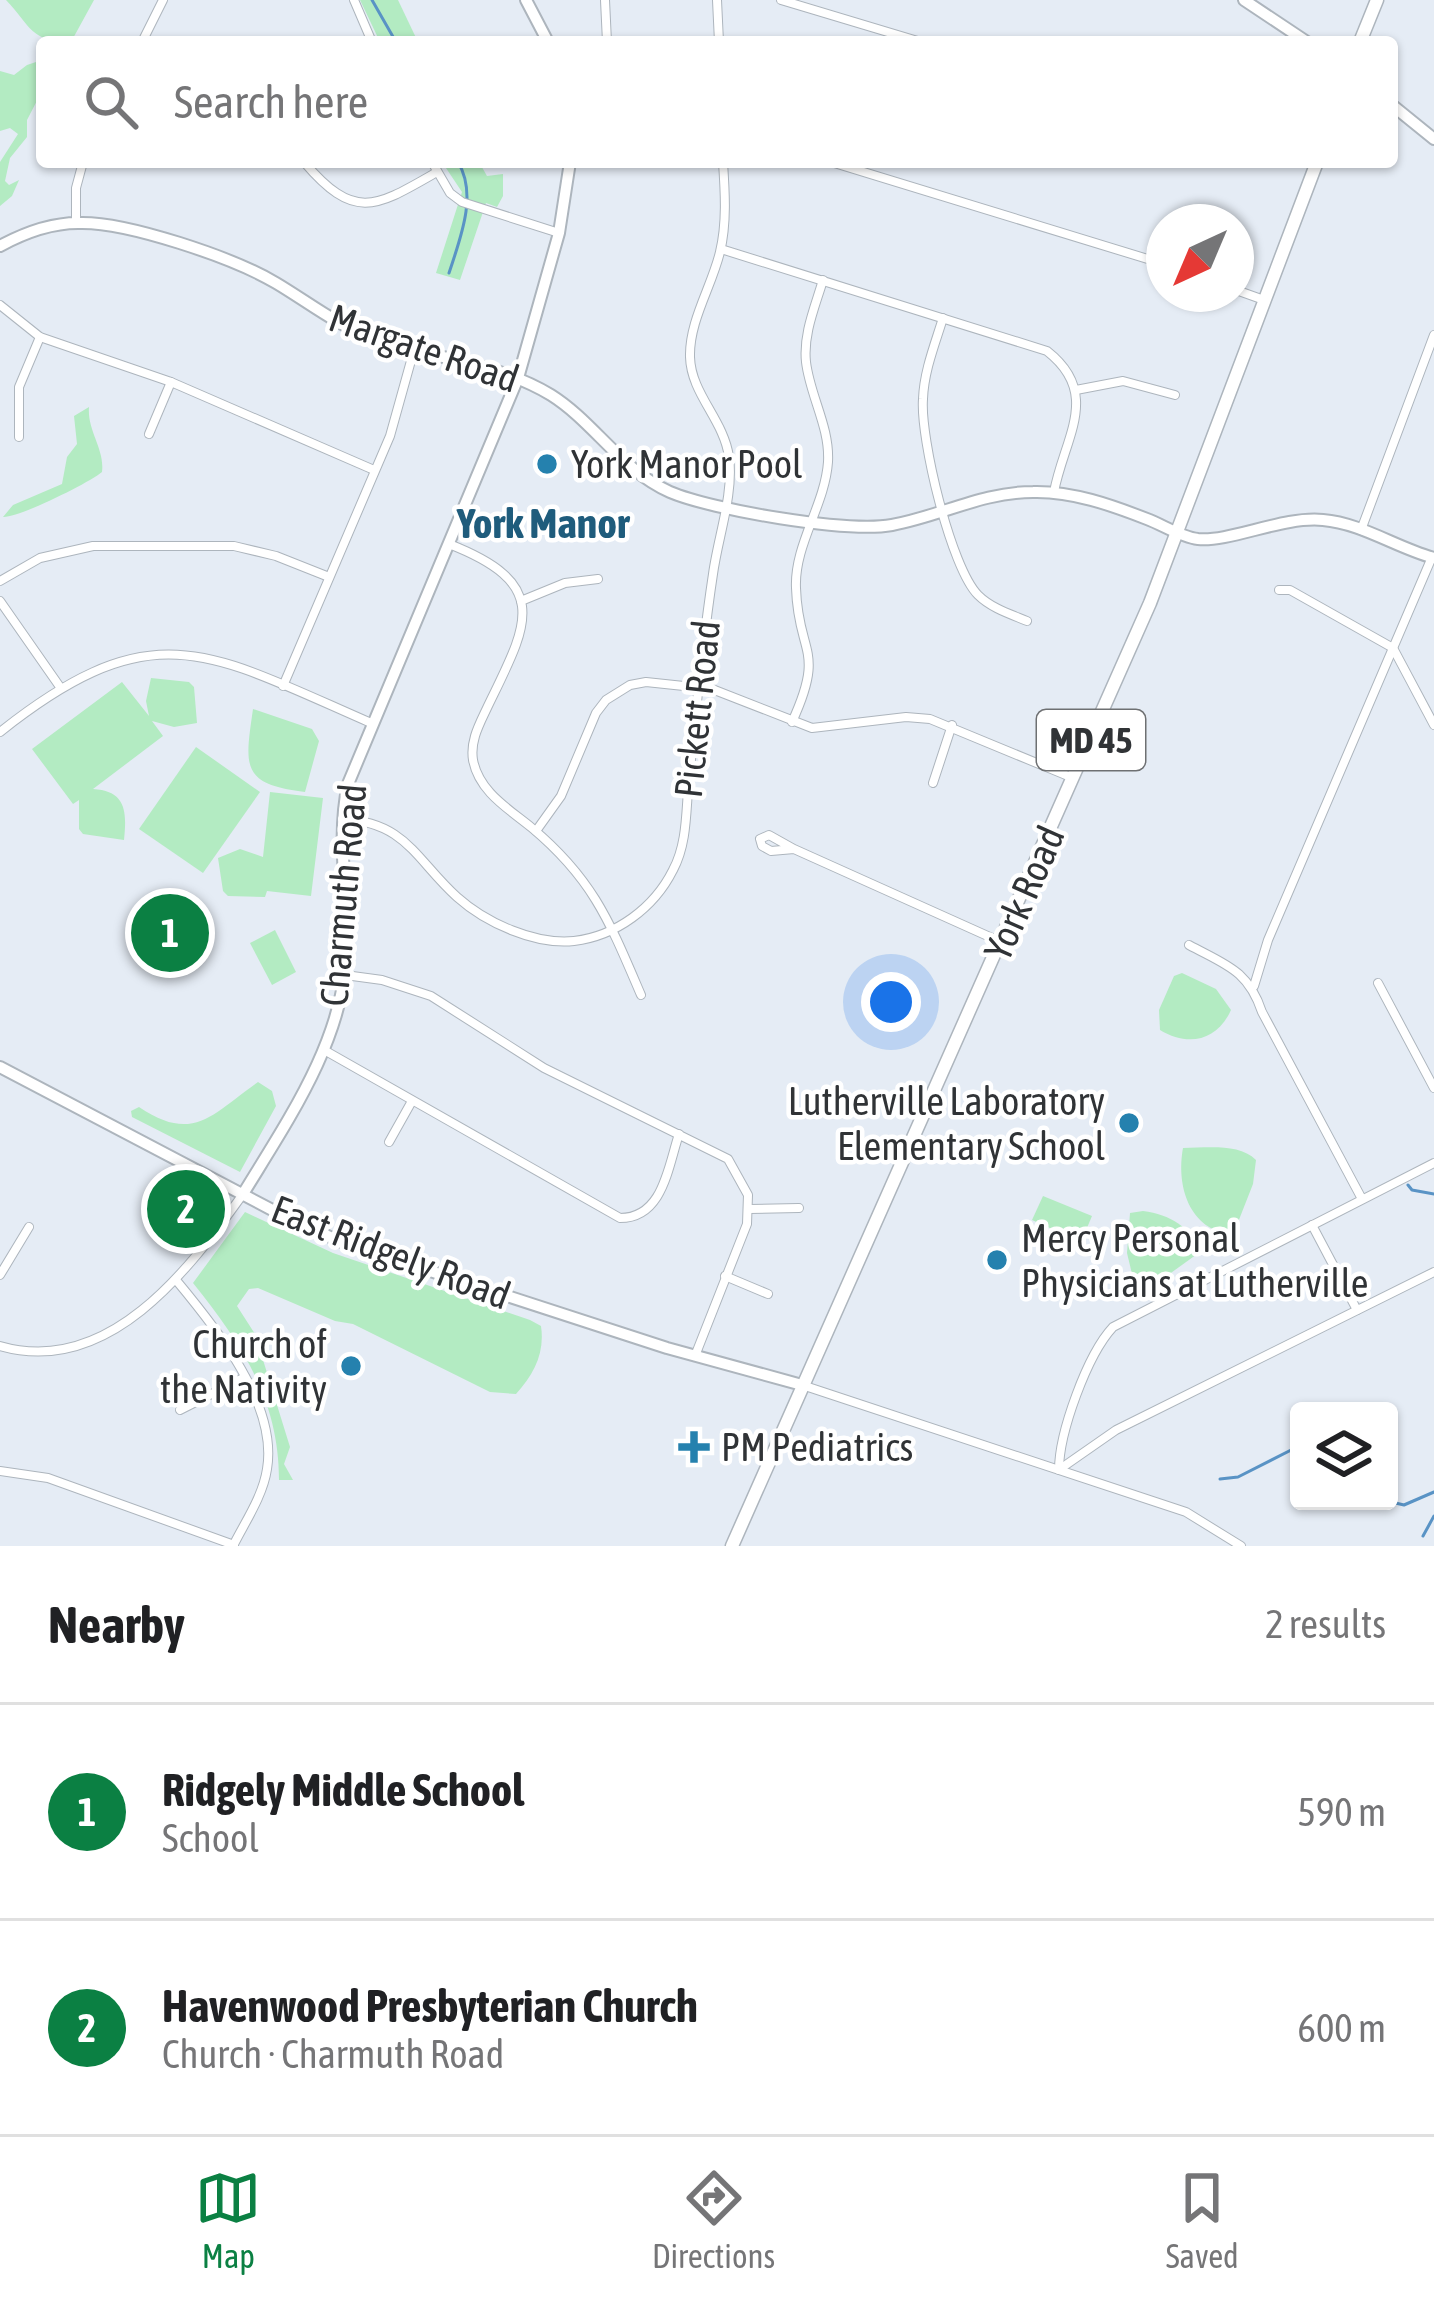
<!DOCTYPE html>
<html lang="en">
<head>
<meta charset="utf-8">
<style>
	:root { --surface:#fff; --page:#f6f6f6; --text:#202124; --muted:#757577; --line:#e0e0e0; --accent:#0b8043 }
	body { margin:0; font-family:"Asap Condensed",sans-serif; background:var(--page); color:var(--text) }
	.controls { position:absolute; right:36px; bottom:36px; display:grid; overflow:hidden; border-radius:12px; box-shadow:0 3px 9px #0004 }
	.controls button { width:108px; height:108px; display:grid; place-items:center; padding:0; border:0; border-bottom:3px solid var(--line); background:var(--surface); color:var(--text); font:60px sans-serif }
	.compass { position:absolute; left:1146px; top:204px; width:108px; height:108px; border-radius:50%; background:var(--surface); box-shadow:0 3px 9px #0004; rotate:224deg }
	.you { position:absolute; left:891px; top:1002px; width:42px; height:42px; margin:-30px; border:9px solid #fff; border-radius:50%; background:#1a73e8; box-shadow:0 0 0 18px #1a73e833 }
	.badge { display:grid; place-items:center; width:78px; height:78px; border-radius:50%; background:var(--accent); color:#fff; font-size:39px; font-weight:700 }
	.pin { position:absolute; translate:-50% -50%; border:6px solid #fff; box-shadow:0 3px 12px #0006 }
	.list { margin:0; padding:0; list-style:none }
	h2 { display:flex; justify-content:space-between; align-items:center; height:156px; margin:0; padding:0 48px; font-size:51px }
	h2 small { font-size:39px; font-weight:400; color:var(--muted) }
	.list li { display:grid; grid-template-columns:78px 1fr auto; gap:36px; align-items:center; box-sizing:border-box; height:216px; padding:0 48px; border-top:3px solid var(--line) }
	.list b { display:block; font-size:45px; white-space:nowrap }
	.list p { margin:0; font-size:39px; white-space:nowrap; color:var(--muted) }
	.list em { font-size:39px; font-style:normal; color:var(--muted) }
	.icon { flex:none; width:66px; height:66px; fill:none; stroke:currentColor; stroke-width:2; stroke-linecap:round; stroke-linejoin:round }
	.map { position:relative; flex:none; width:1434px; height:1546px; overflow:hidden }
	.search { position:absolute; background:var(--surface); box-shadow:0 3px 9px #0004; left:36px; right:36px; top:36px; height:132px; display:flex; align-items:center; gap:30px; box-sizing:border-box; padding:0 42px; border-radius:12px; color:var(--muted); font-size:45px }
	.sheet { height:588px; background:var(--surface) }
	nav { display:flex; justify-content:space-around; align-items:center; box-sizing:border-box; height:168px; border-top:3px solid var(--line); background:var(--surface); font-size:33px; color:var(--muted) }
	nav a { display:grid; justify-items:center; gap:6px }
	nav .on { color:var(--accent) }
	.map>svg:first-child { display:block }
	.green { fill:#b3ebc2 }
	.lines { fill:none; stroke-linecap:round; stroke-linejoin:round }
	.stream { stroke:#5993c5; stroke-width:3 }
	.minor-casing { stroke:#adb5bd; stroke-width:10 }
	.tertiary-casing { stroke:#adb5bd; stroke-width:14 }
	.secondary-casing { stroke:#adb5bd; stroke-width:14 }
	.primary-casing { stroke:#adb5bd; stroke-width:15 }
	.minor { stroke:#fff; stroke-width:8 }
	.tertiary { stroke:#fff; stroke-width:10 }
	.secondary { stroke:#fff; stroke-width:10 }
	.primary { stroke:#fff; stroke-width:12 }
	.poi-dot { fill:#2581ae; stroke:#fff; stroke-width:4.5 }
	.labels { text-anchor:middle; stroke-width:9; stroke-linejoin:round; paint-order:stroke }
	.shield { fill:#fff; stroke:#6e7072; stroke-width:3 }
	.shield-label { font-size:36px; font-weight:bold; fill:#303336 }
	.street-label { font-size:39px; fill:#303336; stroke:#fff }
	.poi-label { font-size:39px; fill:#303336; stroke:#fff; text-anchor:start }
	.neighbourhood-label { font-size:42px; font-weight:bold; fill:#1f5c7c; stroke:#fff }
</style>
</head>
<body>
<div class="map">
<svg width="1434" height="1546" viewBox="0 0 1434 1546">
	<rect width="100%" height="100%" fill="#e5ecf5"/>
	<g class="green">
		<path d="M6 0H94L71 42C30 42 31 26 6 0Z"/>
		<polygon points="360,0 398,0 418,42 380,42"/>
		<polygon points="42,60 42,91 27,120 27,137 10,158 5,181 9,185 19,180 12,196 0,206 0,162 18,134 10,128 0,131 0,71 14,75 27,65"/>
		<polygon points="442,162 479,162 487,176 503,174 503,196 497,207 486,203 460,280 436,273 462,192"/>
		<path d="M89 407C87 431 105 449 102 472 89 483 18 518 3 517L13 505 62 484 67 457 77 444 74 416Z"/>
		<path d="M151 678 189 682 194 687 197 723 174 727 152 721 163 736 93 789C126 791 127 811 124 840L83 834 79 829V800L73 804 32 749 122 682 149 716 146 701Z"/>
		<path d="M253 709 312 729 319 741 305 792C240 784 245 766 253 709Z"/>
		<polygon points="196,747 260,792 203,873 139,829"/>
		<polygon points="270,792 323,798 311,896 267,891 265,897 228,896 223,891 218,858 240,849 263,857"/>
		<polygon points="275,930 296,972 272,985 250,943"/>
		<path d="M1182 973 1216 989 1231 1010C1217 1041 1188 1047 1160 1030L1159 1010 1174 976Z"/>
		<path d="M258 1082 272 1091 276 1106 240 1172 132 1117 131 1111 139 1107C194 1144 212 1114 258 1082Z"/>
		<path d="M1183 1148C1207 1148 1239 1143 1256 1160L1253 1184 1233 1235C1189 1230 1176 1186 1183 1148Z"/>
		<polygon points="1043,1196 1092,1216 1081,1242 1032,1220"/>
		<path d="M1143 1211C1171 1215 1189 1226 1200 1252L1168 1275 1140 1282 1133 1278 1127 1253 1130 1213Z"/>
		<path d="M245 1212 333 1253 530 1320 541 1326C545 1353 534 1374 516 1394L490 1392 353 1324 335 1321 258 1288 249 1289 237 1306 255 1334 290 1447 284 1464 293 1480H279C279 1400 242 1344 193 1283Z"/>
	</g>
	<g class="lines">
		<g class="stream">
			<polyline points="372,0 396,42"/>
			<path d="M449 273C460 239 478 195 458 162"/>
			<polyline points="1408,1185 1412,1190 1434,1194"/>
			<polyline points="1220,1479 1238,1477 1299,1446"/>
			<polyline points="1387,1501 1404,1505 1434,1492"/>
			<polyline points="1423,1536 1434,1516"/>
		</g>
		<defs>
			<g id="minor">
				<polyline points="354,0 372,42"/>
				<polyline points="605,0 607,42"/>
				<polyline points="717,0 719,42"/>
				<polyline points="781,0 921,42"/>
				<polyline points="142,42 163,0"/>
				<path d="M304 162C355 222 376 207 437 172"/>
				<polyline points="432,162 450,193 462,202 559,233"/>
				<polyline points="831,162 1164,264"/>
				<polyline points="76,223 76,188 83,162"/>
				<path d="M721 249 1047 351C1102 394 1064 438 1054 492"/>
				<polyline points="1236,290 1264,300"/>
				<polyline points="0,305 40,337 171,382 374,470"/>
				<path d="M943 318C935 344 924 371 923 399 920 438 951 568 978 595 991 608 1010 614 1027 621"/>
				<polyline points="1076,390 1123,381 1175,395"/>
				<polyline points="149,434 171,382"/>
				<polyline points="19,437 19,387 40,337"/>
				<polyline points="1361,530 1434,335"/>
				<path d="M449 544C554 585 527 625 487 708 479 725 470 741 473 760 479 792 509 809 532 828 594 880 610 923 641 995"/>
				<polyline points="0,581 40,558 93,546 234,546 276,556 329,577"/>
				<polyline points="1279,590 1290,590 1393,648 1434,725"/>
				<polyline points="0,601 60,687"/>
				<polyline points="521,601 565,583 598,579"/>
				<polyline points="283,686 390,436 414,350"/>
				<path d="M792 722C826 648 798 655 796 588 794 545 825 505 828 462 830 427 810 396 806 362 803 334 815 307 823 280"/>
				<path d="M0 732C154 610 208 652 371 723"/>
				<polyline points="933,783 952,725"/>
				<path d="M342 819C406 822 416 860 457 897 486 923 535 945 574 941 616 936 654 908 673 870 686 846 686 817 688 790 695 718 702 646 713 574 718 537 734 494 729 457 724 420 691 394 690 357 689 321 712 286 720 252 727 223 725 192 723 162"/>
				<polyline points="536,831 561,796 596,713 606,700 630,685 646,682 712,689 812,728 906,717 930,719 1073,778"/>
				<polyline points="794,849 771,851 762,846 760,839 769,835 794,849 1001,942"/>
				<path d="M1189 945C1226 965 1248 970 1262 1012L1362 1199"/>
				<polyline points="345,975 382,980 431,996 544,1068 728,1159 748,1195 747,1224 695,1356"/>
				<polyline points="1378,983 1434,1088"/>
				<polyline points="1254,986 1268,940 1432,557"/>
				<path d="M324 1050 620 1218C663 1218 668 1167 679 1134"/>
				<polyline points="389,1142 412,1101"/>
				<polyline points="749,1209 799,1208"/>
				<polyline points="1312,1225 1357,1310"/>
				<polyline points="0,1275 29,1227"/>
				<polyline points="725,1276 768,1294"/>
				<path d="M176 1280C216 1328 278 1404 267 1469 263 1496 245 1522 233 1546"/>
				<path d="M0 1346C108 1377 188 1271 243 1194"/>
				<polyline points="802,1385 1186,1512 1241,1546"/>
				<polyline points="180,1410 245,1377"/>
				<polyline points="1060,1469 1116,1430 1434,1272"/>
				<path d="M1059 1470C1059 1433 1087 1355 1113 1327L1434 1163"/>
				<polyline points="0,1471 48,1478 234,1545"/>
			</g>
			<g id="tertiary">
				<polyline points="526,0 548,42"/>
				<polyline points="1244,0 1307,42"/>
				<path d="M0 246C24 233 50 223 78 223 126 221 234 258 276 283 308 302 335 324 370 337 430 359 495 361 551 395 594 422 622 471 670 492 712 510 848 533 892 525 941 516 982 492 1033 492 1072 491 1111 505 1147 519 1163 525 1181 537 1198 539 1231 542 1283 516 1323 520 1361 523 1397 548 1434 558"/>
				<polyline points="0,1067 278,1213 341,1242 667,1348 802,1385"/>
				<path d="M243 1194C288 1120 344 1040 347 950 348 894 336 840 348 784L518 378 559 233 570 162"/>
			</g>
			<polyline id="secondary" points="1392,105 1434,139"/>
			<g id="primary">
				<polyline points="1360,42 1377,0"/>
				<polyline points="732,1546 1150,603 1317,162"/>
			</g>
		</defs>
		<use href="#minor" class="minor-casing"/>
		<use href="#tertiary" class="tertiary-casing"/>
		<use href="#secondary" class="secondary-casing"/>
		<use href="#primary" class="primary-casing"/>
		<use href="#minor" class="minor"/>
		<use href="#tertiary" class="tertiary"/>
		<use href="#secondary" class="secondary"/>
		<use href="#primary" class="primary"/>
	</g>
	<g class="poi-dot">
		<circle cx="547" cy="464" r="12"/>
		<circle cx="1129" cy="1123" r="12"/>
		<circle cx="997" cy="1260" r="12"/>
		<circle cx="351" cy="1366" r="12"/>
		<path d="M688 1429h12v12h12v12h-12v12h-12v-12h-12v-12h12z"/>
	</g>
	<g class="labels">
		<rect class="shield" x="1037" y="710" width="108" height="60" rx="9"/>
		<g class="shield-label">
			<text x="1091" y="753">MD 45</text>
		</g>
		<g class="street-label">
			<text transform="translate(424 348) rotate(19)" y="14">Margate Road</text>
			<text transform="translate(697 709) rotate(-84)" y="14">Pickett Road</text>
			<text transform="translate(1024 893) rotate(-66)" y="14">York Road</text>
			<text transform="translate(343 895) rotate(-85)" y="14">Charmuth Road</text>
			<text transform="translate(391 1252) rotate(21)" y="14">East Ridgely Road</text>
		</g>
		<g class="poi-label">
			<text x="571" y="478">York Manor Pool</text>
			<text x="1105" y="1115" text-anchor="end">Lutherville Laboratory<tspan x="1105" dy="45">Elementary School</tspan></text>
			<text x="1021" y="1252">Mercy Personal<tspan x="1021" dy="45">Physicians at Lutherville</tspan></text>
			<text x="327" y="1358" text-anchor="end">Church of<tspan x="327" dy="45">the Nativity</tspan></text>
			<text x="721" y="1461">PM Pediatrics</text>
		</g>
		<g class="neighbourhood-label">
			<text x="543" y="538">York Manor</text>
		</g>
	</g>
</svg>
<div class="controls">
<button><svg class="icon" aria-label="layers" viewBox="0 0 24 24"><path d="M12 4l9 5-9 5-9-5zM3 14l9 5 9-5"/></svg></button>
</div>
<svg class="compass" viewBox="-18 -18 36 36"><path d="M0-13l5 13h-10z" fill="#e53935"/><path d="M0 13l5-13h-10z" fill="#757577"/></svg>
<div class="you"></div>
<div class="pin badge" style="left:170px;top:933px">1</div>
<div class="pin badge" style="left:186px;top:1209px">2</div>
<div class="search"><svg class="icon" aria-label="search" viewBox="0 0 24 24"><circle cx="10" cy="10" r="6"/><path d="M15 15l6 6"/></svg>Search here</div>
</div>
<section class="sheet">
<h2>Nearby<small>2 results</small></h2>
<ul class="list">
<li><span class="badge">1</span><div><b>Ridgely Middle School</b><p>School</p></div><em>590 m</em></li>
<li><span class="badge">2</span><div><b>Havenwood Presbyterian Church</b><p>Church · Charmuth Road</p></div><em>600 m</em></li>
</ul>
</section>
<nav>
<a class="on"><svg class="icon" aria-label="map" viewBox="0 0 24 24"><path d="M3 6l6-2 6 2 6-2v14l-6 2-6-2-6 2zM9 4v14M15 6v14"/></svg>Map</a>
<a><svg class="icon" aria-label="directions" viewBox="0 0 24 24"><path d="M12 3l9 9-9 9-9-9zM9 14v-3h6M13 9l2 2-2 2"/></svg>Directions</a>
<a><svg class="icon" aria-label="saved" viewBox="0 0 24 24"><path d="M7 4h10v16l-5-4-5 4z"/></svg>Saved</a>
</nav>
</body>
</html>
